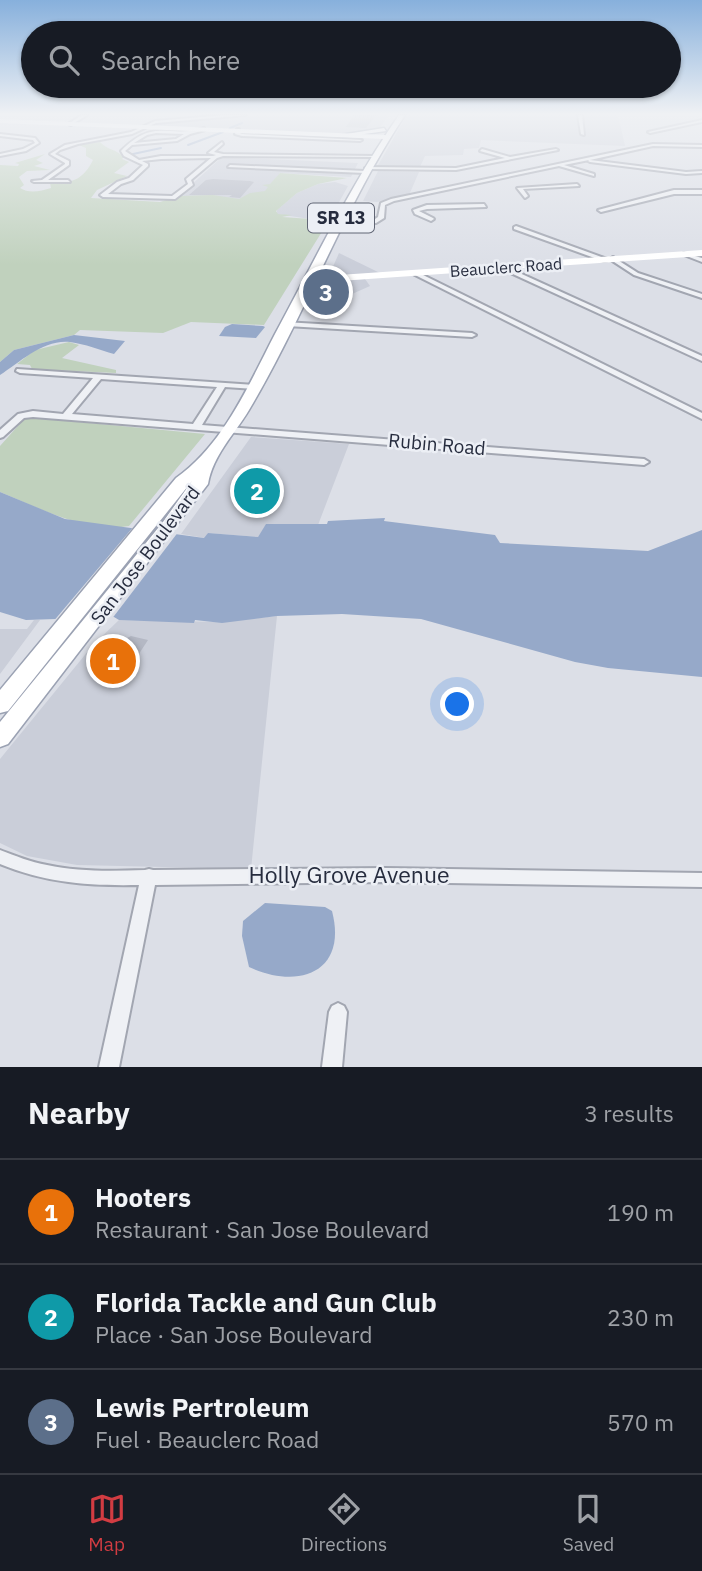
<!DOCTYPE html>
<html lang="en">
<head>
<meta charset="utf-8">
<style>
	:root { --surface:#171b24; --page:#20242c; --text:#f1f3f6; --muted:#9ea1a6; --line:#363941; --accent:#d23c42 }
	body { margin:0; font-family:"IBM Plex Sans",sans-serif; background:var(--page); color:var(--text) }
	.you { position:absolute; left:458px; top:705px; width:24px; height:24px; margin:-18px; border:5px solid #fff; border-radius:50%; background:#1a73e8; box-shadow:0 0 0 10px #1a73e833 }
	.badge { display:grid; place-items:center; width:46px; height:46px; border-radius:50%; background:var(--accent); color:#fff; font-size:23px; font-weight:700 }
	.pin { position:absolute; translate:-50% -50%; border:4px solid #fff; box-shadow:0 2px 7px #0006 }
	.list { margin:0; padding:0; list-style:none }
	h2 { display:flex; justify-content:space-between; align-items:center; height:91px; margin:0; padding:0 28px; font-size:30px }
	h2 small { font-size:23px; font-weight:400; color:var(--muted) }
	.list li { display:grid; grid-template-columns:46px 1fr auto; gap:21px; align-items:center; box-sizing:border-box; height:105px; padding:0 28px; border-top:2px solid var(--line) }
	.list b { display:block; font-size:26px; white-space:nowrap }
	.list p { margin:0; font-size:23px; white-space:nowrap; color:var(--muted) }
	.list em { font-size:23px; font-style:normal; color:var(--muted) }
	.icon { flex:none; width:38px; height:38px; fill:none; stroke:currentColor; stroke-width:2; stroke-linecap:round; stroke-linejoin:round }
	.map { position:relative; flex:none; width:702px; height:1067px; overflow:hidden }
	.search { position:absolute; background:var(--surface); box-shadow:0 2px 5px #0004; left:21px; right:21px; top:21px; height:77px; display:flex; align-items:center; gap:18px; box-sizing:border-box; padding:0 24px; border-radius:38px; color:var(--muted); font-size:26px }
	.sheet { height:406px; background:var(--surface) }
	nav { display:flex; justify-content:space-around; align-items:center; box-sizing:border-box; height:98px; border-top:2px solid var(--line); background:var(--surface); font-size:19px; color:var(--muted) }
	nav a { display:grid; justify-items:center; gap:4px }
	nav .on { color:var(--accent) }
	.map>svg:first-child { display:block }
	.built { fill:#caced9 }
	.green { fill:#c0d1bd }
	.water { fill:#96a9c9 }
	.pier { fill:#dcdfe7 }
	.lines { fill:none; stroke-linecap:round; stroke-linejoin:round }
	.stream { stroke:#96a9c9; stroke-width:2 }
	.building { fill:#b4b8c4 }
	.street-casing { stroke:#a2a6b1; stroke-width:4 }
	.primary-casing { stroke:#9ba2b3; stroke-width:3 }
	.street { fill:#eff1f5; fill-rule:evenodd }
	.secondary { fill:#fff; fill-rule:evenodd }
	.primary { fill:#fff; fill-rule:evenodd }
	.labels { text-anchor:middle; stroke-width:5; stroke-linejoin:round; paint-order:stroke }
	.far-street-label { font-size:16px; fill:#262c3e; stroke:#eceff5 }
	.shield { fill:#eceff5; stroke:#616675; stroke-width:2 }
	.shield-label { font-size:18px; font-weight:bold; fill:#262c3e }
	.street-label { font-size:19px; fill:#262c3e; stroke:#eceff5 }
	.near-street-label { font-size:23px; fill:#262c3e; stroke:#eceff5 }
</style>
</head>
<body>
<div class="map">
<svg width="702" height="1067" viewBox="0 0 702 1067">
	<rect width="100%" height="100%" fill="#dcdfe7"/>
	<g class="built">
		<polygon points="256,115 388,115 379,130 356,134 148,125 161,122"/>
		<polygon points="407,115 618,115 625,146 481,140 479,148 464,149 463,155 425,156 419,169 377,167"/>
		<polygon points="222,157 358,163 351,177 280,173 266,191 239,199 179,196"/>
		<polygon points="378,171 419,172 409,195 377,202 363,201"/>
		<polygon points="335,182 348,186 328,222 307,224 310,219 277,214 277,210 297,193 318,184"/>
		<polygon points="339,253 380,273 329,276"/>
		<polygon points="365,279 370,286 334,302 312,300 321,282"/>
		<polygon points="251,437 349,444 318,525 267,524 258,537 208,533 205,538 181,534"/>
		<polygon points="277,616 251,869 77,865 27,856 0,843 0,759 93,645 119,620 222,622"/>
		<polygon points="34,620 40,620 0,674 0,629 27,629"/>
	</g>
	<g class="green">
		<path d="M100 142C107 150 116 149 124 157L122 159 129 162 114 173 127 176 97 190 91 198 160 202 179 196 213 195 239 199 250 193 265 191 268 187 262 185 270 184 280 173 347 178 318 184 297 193 276 211 278 214 292 215 282 217 311 219 308 224 328 222 264 325 191 322 163 333 80 330 74 335 14 350 0 362V165L18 166 19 164 15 163 45 154 36 160 43 163 34 166 50 170 27 171 19 177 24 185 20 188C29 194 41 191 51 188L50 183C71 184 83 180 93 160L86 156V148L79 145Z"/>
		<polygon points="69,342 79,345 62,358 116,370 116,373 32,369 30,365 17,364 35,350"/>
		<path d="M26 417 205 434 129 526C85 533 39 508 0 492V446Z"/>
	</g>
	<g class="water">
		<polygon points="232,324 263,326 265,327 256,338 219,336 225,327"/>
		<path d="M74 335 125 341 114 354C100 350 85 344 70 342 44 339 20 362 0 375V362L14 350Z"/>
		<polygon points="0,492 65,519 204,538 208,533 258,537 266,524 327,524 328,521 385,518 384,521 495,535 500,543 648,551 702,530 702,677 608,668 575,662 421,619 342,614 277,616 222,623 195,620 194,623 119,620 114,617 26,620 0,612"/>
		<path d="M265 903 325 907 332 911C348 973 298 990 249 967L242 936 243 921Z"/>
	</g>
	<polygon class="pier" points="134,526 179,531 111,620 52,623"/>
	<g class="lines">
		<g class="stream">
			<polyline points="75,119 78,117"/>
			<polyline points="82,119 87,116"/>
			<polyline points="230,128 242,123"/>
			<polyline points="188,145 223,132"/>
			<polyline points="133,154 161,148"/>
		</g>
	</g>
	<g class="building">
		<polygon points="354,115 376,115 366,128 346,127"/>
		<polygon points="213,179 250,181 254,182 240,198 229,197 232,195 189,195 206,180"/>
		<polygon points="266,476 278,478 274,487 278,488 274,498 248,496 245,502 233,501 244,478 264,480"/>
		<polygon points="131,636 148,640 133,663 136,664 132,671 121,673 115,682 93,677 99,669 89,666 98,653"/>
	</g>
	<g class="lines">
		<defs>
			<g id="street">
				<polygon points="82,115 87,115 71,125 68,124"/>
				<polygon points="226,115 246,115 156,123 132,134 78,144 60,150 55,154 69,161 69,165 48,180 68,180 70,182 34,182 32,181 42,180 65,164 65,163 50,154 65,145 131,132 155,121"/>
				<polygon points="578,115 582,115 584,135 581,134"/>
				<polygon points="702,120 702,122 650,133 648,132"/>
				<path d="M204 128 205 130 190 134 177 141 132 145 125 151 139 160 161 156H213L216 155 208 153 222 142 223 144 214 152 223 154 376 156 374 157 223 156 217 158 191 180 193 185 175 199 103 197 100 195 117 182 129 178 143 165 124 156 121 151C155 117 167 139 204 128ZM156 133 184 134 176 139 134 143 147 135ZM211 158 186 179 188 184 172 196 108 194 121 184 133 180 148 166V164L142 161 161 159Z"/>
				<polygon points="237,129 239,129 238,132 242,134 362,140 360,141 242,136 235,134"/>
				<polygon points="0,134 35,138 39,143 26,151 0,156 0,154 23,149 35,143 33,140 0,136"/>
				<polygon points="653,144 702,145 702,147 653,146 590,160 686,172 702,171 702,173 686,174 590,162 588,161 589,160 564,165 594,174 594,176 559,166 394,201 385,205 384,218 376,223 339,225 336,223 339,221 375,219 378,217 381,203 391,199"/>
				<polygon points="482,149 510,157 556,149 558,150 456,170 367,169 365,168 367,167 456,168 505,158 480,151"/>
				<polygon points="230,165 365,171 367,172 365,173 228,167"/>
				<polygon points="577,184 579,186 523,189 528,196 525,198 517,188"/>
				<polygon points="674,190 702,190 702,194 674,194 601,212 598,210"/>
				<polygon points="484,204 486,207 427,209 419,211 433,218 434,219 431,221 415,214 413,210 427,205"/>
				<polygon points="516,226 607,259 608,260 603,261 514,229 514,227"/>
				<polygon points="684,253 702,258 702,262 684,255"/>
				<polygon points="613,257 638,273 702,294 702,298 634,275 611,260 610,259"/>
				<polygon points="500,266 504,266 702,356 702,361 500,268"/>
				<polygon points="413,272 417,272 702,413 702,419 413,274"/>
				<polygon points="284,322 472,333 476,335 472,337 287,326 283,324"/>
				<path d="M17 369 255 385 259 387 255 389 225 387 202 425 644 459 649 462 644 465 33 417 24 418 3 437 0 438V430L18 414 33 411 63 414 93 378 20 373 16 371ZM101 379 217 387 193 424 72 414Z"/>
				<path d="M0 850C16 856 30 862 47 865 78 872 113 871 145 870L149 869 153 870 386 868 702 873V887L386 882 155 885 119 1067H99L139 885C90 886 46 883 0 864Z"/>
				<polygon points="338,1003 344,1006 347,1012 342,1067 322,1067 329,1012 332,1006"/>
			</g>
			<g id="primary">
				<path d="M399 115H405C343 208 306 314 249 410 234 435 213 455 208 484L8 744 0 747V722L163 522 192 481 8 711 0 713V690L176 478C224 444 249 384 275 334 315 260 351 184 399 115Z"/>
				<polygon points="384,128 386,131 343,137 340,135"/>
			</g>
		</defs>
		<use href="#street" class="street-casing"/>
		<use href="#primary" class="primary-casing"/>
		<use href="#street" class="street"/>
		<g class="secondary">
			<polygon points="0,119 385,135 388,137 385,139 0,123"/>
			<polygon points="702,250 702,256 310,283 305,280 310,277"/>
		</g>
		<use href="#primary" class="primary"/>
	</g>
	<linearGradient id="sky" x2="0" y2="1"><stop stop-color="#87b0dc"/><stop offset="0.43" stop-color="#eff1f4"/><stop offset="1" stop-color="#eff1f4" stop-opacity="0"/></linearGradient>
	<rect width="702" height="265" fill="url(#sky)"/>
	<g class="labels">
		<g class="far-street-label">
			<text transform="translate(506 267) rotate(-4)" y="6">Beauclerc Road</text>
		</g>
		<rect class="shield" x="308" y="203.5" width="66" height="29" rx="5"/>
		<g class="shield-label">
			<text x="341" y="224">SR 13</text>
		</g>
		<g class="street-label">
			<text transform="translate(437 444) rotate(5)" y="7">Rubin Road</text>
			<text transform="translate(145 555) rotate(-53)" y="7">San Jose Boulevard</text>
		</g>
		<g class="near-street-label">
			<text x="349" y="883">Holly Grove Avenue</text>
		</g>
	</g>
</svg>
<div class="you"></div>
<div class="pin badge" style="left:113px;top:661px;background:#e8710a">1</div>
<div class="pin badge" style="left:257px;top:491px;background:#0f9aa8">2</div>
<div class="pin badge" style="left:326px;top:292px;background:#5c6f8a">3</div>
<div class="search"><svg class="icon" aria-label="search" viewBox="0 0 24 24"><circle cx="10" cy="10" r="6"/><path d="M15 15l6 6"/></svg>Search here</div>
</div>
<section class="sheet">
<h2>Nearby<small>3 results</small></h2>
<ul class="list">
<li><span class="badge" style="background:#e8710a">1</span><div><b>Hooters</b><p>Restaurant · San Jose Boulevard</p></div><em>190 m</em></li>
<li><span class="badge" style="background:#0f9aa8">2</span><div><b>Florida Tackle and Gun Club</b><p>Place · San Jose Boulevard</p></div><em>230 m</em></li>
<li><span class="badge" style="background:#5c6f8a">3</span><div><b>Lewis Pertroleum</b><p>Fuel · Beauclerc Road</p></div><em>570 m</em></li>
</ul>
</section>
<nav>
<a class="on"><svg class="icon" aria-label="map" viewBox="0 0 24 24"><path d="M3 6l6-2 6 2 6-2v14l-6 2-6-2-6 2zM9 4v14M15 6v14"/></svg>Map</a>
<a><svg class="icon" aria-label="directions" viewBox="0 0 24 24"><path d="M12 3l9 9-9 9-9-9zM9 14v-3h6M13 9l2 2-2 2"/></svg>Directions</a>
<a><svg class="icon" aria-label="saved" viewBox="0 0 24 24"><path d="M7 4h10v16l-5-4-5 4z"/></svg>Saved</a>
</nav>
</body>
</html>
